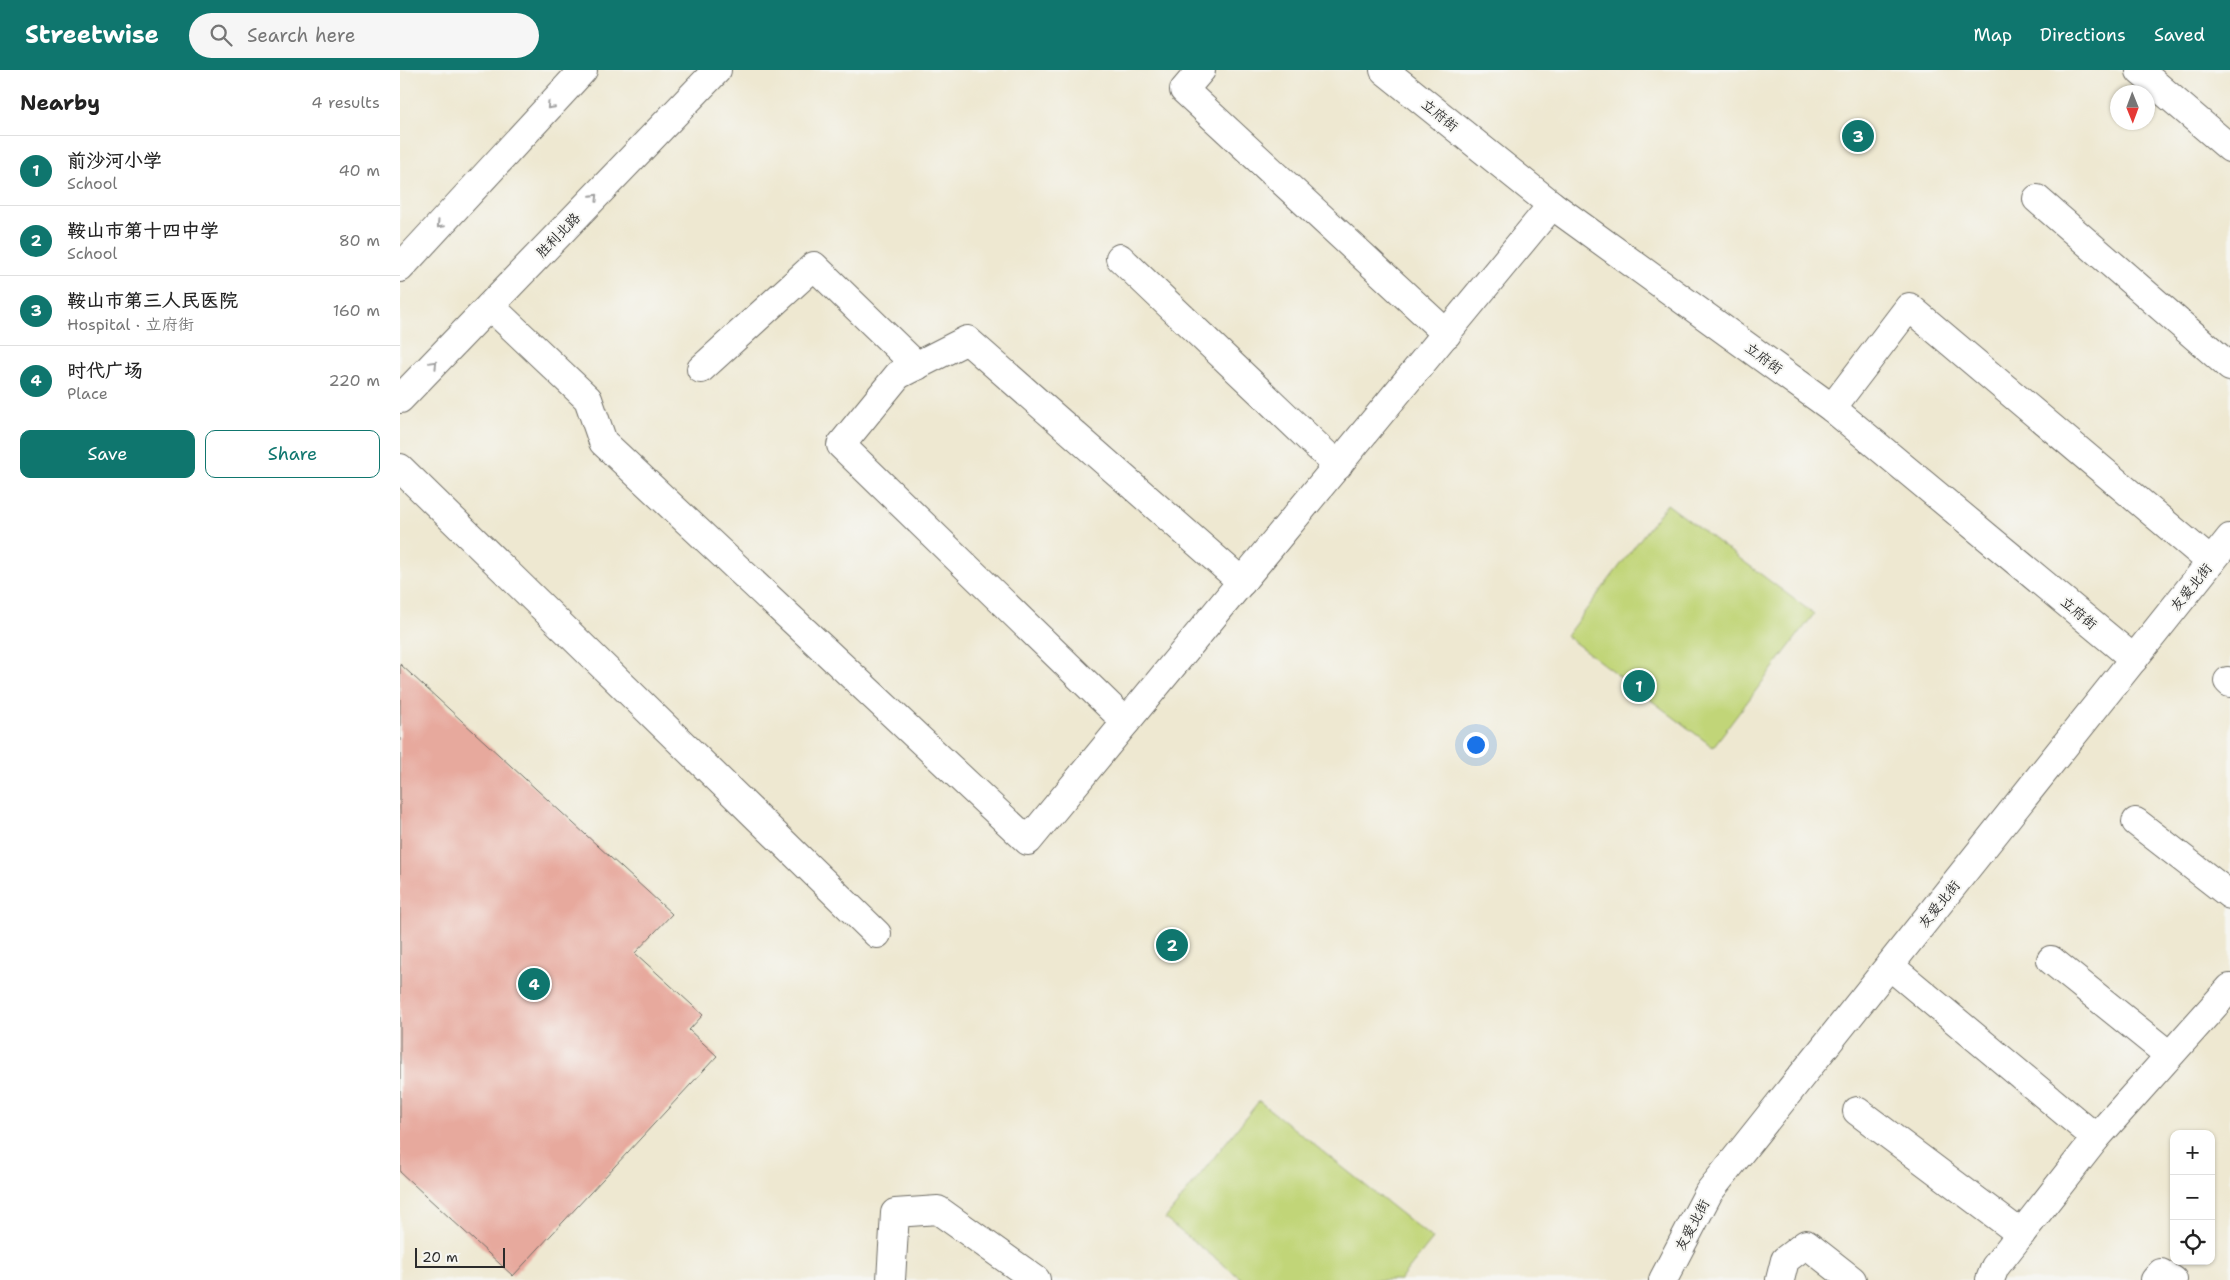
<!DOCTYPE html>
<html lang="en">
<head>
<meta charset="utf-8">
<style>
	:root { --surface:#fff; --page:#f6f6f6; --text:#222; --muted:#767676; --line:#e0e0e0; --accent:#0f766e }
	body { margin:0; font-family:"Shantell Sans","LXGW WenKai TC",sans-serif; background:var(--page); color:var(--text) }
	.controls { position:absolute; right:15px; bottom:15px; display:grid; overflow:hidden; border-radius:10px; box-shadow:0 1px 4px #0004 }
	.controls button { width:45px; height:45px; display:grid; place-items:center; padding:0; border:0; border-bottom:1px solid var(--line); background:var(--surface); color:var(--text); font:25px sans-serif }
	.compass { position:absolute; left:1710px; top:15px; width:45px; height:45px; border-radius:50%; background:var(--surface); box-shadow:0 1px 4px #0004; rotate:179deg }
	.scale { position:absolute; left:15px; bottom:12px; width:90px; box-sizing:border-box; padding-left:5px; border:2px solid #2b2b2b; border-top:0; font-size:14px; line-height:18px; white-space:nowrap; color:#2b2b2b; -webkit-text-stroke:4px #f6f6f2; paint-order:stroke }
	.you { position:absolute; left:1075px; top:674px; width:18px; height:18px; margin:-12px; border:4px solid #fff; border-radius:50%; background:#1a73e8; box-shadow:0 0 0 8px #1a73e833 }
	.badge { display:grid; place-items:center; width:32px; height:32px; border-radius:50%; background:var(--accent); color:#fff; font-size:16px; font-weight:700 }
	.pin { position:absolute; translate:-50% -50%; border:2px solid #fff; box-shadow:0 1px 5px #0006 }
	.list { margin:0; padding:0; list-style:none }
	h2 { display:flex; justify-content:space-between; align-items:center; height:65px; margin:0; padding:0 20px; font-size:21px }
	h2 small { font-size:16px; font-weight:400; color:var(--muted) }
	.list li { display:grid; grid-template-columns:32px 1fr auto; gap:15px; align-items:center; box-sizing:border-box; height:70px; padding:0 20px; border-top:1px solid var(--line) }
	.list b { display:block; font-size:19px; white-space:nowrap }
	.list p { margin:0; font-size:16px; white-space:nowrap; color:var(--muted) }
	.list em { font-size:16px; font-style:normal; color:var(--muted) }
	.actions { display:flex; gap:10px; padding:15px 20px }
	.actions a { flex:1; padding:11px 0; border:1px solid var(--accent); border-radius:10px; text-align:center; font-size:18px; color:var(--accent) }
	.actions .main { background:var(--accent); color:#fff }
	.icon { flex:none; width:28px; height:28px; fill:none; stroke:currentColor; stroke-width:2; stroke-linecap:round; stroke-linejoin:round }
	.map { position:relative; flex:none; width:1830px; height:1210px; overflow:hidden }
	header { display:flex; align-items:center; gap:30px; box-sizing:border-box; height:70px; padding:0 25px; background:var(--accent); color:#fff }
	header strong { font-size:24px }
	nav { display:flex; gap:28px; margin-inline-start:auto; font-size:18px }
	.search { width:350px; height:45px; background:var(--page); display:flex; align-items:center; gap:12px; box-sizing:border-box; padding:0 18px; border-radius:28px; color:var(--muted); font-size:19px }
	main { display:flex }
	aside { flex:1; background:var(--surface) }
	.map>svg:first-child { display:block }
	.green { fill:#c1d578; stroke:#768052 }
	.building { fill:#e7a99d }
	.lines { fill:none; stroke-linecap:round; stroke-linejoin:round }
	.minor-casing { stroke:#6f6d65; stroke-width:30 }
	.major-casing { stroke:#6f6d65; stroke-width:30 }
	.minor { stroke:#fff; stroke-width:28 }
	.major { stroke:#fff; stroke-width:28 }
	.oneway { stroke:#a0a0a0 }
	.labels { text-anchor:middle; stroke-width:4; stroke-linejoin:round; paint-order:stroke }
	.street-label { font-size:14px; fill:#2b2b2b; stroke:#f6f6f2 }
</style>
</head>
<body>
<header>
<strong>Streetwise</strong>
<div class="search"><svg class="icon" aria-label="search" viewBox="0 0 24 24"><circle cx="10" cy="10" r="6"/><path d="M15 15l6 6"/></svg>Search here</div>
<nav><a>Map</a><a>Directions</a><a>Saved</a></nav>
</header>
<main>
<aside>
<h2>Nearby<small>4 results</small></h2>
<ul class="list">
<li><span class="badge">1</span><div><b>前沙河小学</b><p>School</p></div><em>40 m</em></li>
<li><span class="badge">2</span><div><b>鞍山市第十四中学</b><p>School</p></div><em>80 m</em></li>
<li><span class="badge">3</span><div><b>鞍山市第三人民医院</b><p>Hospital · 立府街</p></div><em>160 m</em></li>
<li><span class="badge">4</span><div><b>时代广场</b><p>Place</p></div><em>220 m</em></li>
</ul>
<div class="actions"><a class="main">Save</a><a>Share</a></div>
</aside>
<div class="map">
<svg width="1830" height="1210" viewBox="0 0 1830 1210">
	<rect width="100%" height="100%" fill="#f6f6f2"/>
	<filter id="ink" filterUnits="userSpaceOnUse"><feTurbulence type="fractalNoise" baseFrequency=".02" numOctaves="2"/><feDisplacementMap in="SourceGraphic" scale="10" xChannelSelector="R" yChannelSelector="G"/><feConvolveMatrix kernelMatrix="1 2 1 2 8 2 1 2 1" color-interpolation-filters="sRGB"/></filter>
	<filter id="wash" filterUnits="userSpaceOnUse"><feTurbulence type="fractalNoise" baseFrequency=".0096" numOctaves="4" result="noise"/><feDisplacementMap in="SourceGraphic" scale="20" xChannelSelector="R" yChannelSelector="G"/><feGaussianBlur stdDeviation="1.12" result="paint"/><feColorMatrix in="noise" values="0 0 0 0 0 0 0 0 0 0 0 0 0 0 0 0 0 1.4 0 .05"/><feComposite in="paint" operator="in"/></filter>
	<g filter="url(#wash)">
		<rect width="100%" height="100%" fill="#eee8d1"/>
		<g class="green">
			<polygon points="1267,434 1414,544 1313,677 1166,566"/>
			<polygon points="859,1031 1033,1169 1000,1210 843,1210 765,1149"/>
		</g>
		<g id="blocks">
			<polygon class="building" points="0,594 272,844 235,883 303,945 289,960 317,986 113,1206 0,1102"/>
		</g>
	</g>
	<g filter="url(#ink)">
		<use href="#blocks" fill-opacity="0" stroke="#6f6d65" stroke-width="1"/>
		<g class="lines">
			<defs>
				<g id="minor">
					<polyline points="801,0 784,20 1047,264"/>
					<polyline points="984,0 1152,135 1432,338 1734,589"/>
					<polyline points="1740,1 1830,78"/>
					<polyline points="1637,129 1830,297"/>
					<polyline points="720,188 938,396"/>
					<polyline points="90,236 188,329 203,372 628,771 1152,135"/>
					<polyline points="301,299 414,196 517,296"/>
					<polyline points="1432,338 1509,237 1811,492"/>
					<polyline points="0,398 477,864"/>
					<polyline points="1828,611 1830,613"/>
					<polyline points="726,652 441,375 498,305 567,270 842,512"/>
					<polyline points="1736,752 1830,825"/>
					<polyline points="1651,890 1769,985"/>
					<polyline points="1490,896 1696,1068 1595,1197 1590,1210"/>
					<polyline points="1457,1041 1621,1164"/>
					<polyline points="1696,1068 1830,918"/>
					<polyline points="491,1210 495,1143 538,1140 636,1210"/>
					<polyline points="1263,1210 1309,1122 1830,468"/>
					<polyline points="1380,1210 1385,1190 1406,1174 1452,1210"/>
					<polyline points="1755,1210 1761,1203 1773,1210"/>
				</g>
				<g id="major">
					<polyline points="0,198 183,0"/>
					<polyline points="0,329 317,0"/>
				</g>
			</defs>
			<use href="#minor" class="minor-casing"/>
			<use href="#major" class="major-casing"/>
			<use href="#minor" class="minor"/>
			<use href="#major" class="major"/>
		</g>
		<defs><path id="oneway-chevron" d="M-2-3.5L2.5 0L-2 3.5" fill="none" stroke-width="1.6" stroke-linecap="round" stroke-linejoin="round" transform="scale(1.25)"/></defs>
		<g class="oneway">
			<use href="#oneway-chevron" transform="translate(150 36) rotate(133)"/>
			<use href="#oneway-chevron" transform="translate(195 127) rotate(-46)"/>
			<use href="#oneway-chevron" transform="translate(40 155) rotate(133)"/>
			<use href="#oneway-chevron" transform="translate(34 294) rotate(-46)"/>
		</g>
	</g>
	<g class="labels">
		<g class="street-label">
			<text transform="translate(1040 45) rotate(39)" y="5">立府街</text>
			<text transform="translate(158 165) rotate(-46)" y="5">胜利北路</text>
			<text transform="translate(1364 288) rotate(36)" y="5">立府街</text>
			<text transform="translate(1791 517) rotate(-51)" y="5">友爱北街</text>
			<text transform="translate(1679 543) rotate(40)" y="5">立府街</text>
			<text transform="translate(1539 834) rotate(-51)" y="5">友爱北街</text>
			<text transform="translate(1292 1155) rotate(-62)" y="5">友爱北街</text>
		</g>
	</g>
</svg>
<div class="controls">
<button>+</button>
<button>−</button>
<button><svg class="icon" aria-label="locate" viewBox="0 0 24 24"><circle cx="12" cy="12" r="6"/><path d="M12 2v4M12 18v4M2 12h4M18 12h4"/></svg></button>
</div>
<svg class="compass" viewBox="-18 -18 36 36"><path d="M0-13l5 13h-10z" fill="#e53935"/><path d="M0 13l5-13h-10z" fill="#767676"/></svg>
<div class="scale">20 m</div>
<div class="you"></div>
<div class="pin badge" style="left:1239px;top:616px">1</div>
<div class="pin badge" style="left:772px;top:875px">2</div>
<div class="pin badge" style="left:1458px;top:66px">3</div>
<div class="pin badge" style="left:134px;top:914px">4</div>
</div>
</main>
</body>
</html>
